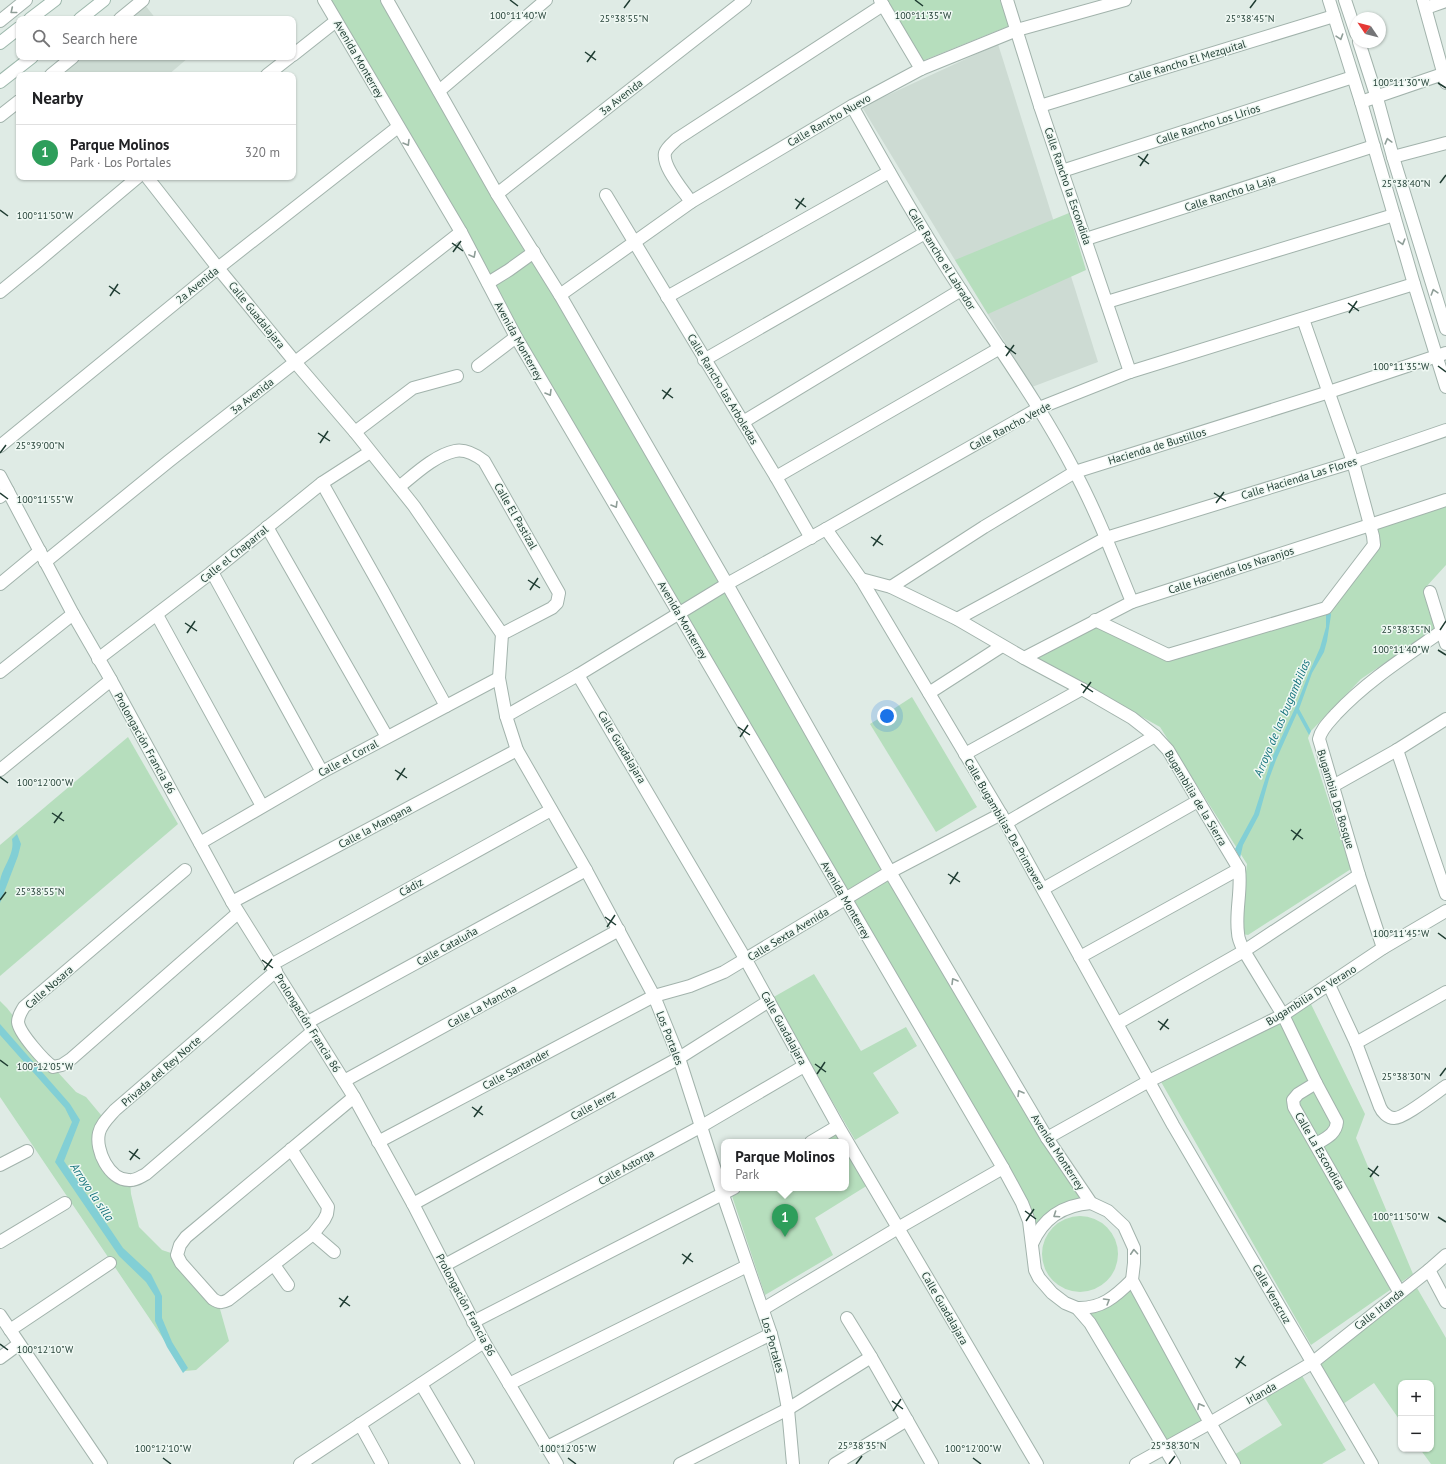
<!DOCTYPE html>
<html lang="en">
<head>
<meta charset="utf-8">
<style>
	:root { --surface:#fff; --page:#f2f2f2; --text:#202124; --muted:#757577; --line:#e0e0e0; --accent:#834136 }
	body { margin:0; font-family:"PT Sans",sans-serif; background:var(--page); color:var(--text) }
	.controls { position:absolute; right:12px; bottom:12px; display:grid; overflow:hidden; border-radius:8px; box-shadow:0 1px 3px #0004 }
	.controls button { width:36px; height:36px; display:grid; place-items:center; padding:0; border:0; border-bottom:1px solid var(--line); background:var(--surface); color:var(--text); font:20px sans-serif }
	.compass { position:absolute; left:1350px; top:12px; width:36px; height:36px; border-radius:50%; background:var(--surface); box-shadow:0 1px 3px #0004; rotate:305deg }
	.you { position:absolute; left:887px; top:716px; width:14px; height:14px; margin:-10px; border:3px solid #fff; border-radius:50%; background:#1a73e8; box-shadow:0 0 0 6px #1a73e833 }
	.badge { display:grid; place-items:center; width:26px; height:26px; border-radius:50%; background:var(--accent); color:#fff; font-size:13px; font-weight:700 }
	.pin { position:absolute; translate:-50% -33px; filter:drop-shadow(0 1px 2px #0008) }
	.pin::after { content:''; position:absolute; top:21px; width:14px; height:12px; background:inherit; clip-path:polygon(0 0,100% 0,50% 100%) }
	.popup { position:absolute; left:721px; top:1139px; width:128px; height:52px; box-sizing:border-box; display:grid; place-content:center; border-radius:8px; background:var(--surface); filter:drop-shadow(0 1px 3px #0005); font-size:13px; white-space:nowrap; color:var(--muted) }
	.popup b { font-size:15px; color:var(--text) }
	.popup::after { content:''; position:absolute; left:50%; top:100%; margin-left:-8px; border:8px solid transparent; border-top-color:var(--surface) }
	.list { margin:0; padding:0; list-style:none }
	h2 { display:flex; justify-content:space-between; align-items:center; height:52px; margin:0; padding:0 16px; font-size:17px }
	h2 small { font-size:13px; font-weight:400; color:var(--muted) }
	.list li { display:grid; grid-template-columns:26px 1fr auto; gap:12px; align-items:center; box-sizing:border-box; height:56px; padding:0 16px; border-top:1px solid var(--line) }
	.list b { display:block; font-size:15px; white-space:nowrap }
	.list p { margin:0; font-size:13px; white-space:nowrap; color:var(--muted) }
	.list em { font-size:13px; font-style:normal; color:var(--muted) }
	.icon { flex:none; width:22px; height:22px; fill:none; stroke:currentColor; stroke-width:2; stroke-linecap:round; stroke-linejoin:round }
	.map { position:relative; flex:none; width:1446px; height:1464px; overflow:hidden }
	.search { position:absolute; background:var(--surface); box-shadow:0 1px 3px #0004; left:16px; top:16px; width:280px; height:44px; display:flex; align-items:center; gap:10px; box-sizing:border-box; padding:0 14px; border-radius:8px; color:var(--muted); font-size:15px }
	.panel { position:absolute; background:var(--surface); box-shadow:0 1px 3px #0004; left:16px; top:72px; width:280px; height:108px; border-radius:8px }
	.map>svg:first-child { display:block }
	.built { fill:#cddbd3 }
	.green { fill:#b6debd }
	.water { fill:#82cfd5 }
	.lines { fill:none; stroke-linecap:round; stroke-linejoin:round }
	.minor-casing { stroke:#a2b3ac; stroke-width:14 }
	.tertiary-casing { stroke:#a2b3ac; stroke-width:14 }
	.secondary-casing { stroke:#9db8ac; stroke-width:14 }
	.minor { stroke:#fff; stroke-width:12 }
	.tertiary { stroke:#fff; stroke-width:12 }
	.secondary { stroke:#fff; stroke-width:12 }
	.oneway { stroke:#8f9e98 }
	.ticks { fill:none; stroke:#1f3c32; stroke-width:1.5 }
	.labels { text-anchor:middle; stroke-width:3; stroke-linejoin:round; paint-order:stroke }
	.street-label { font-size:11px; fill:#1f3c32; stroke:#eff8f3 }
	.water-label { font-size:12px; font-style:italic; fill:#15737c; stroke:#eff8f3 }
	.ticks-label { font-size:10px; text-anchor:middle; fill:#1f3c32; stroke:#eff8f3; stroke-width:3; stroke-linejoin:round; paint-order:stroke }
</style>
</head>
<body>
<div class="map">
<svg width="1446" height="1464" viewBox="0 0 1446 1464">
	<rect width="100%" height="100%" fill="#dfebe5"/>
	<g class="built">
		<polygon points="145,5 156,19 128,19"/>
		<polygon points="998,44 1098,362 1032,387 862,107"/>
		<polygon points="83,57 186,57 188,58 168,75 69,75 66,71"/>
	</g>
	<g class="green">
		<polygon points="324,0 388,0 727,584 1091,1203 1077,1204 1037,1233"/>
		<polygon points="886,0 1000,0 1009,26 922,61"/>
		<polygon points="1069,213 1086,270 988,314 955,260"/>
		<polygon points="1446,502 1446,565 1426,587 1438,627 1361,679 1311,731 1308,738 1351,869 1248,935 1242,934 1239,925 1247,864 1160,727 1037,658 1095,624 1168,660 1326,613 1373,545 1370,525"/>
		<polygon points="912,697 977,807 936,832 870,724"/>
		<polygon points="128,737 178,824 0,976 0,845"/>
		<polygon points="814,974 861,1051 906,1027 917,1046 873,1073 899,1113 855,1140 772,998"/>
		<polygon points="1306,994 1365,1114 1356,1138 1413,1274 1311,1345 1160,1080"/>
		<polygon points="0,1001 7,1008 53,1067 76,1092 86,1097 101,1115 98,1143 101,1156 130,1181 131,1194 139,1227 162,1250 177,1255 218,1302 229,1341 196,1370 185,1371 0,1097"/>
		<polygon points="836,1133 842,1142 823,1142"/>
		<polygon points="846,1149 868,1185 815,1218 833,1255 765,1295 732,1196 746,1188 846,1188"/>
		<circle cx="1080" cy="1254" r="38"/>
		<polygon points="1130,1285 1205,1422 1166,1443 1088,1312 1101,1310 1121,1297"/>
		<polygon points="1417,1288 1446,1338 1446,1464 1431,1464 1420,1449 1431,1449 1431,1383 1401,1383 1401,1422 1374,1383 1340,1406 1314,1365"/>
		<polygon points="1301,1374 1346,1450 1322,1464 1240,1464 1234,1455 1282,1425 1265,1398"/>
	</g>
	<g class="water">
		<polygon points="1330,610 1331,615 1327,641 1324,652 1312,673 1299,709 1311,731 1309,735 1297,713 1276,760 1269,779 1259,815 1243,845 1240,858 1235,849 1254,814 1272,758 1296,706 1309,673 1320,648 1326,627 1326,613"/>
		<path d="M17 834 21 844 18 856 0 903C0 896 0 888 0 881 3 865 15 855 12 839Z"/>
		<polygon points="0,1024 70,1104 80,1120 64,1161 123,1248 151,1274 162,1296 162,1318 172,1342 188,1368 183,1373 167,1347 155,1321 155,1296 146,1282 119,1256 55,1162 72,1122 65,1108 0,1035"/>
	</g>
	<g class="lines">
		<defs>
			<g id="minor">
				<polyline points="324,0 461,232 516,337 678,612 1003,1168 1022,1203 1029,1221 1035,1270 1039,1278 1052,1293 1065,1303 1077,1308 1090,1323 1174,1464"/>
				<polyline points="387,0 497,194 560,295 727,584 890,872 1047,1138 1091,1203 1108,1211 1124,1226 1134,1248 1134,1263 1132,1280 1210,1423 1234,1464"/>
				<polyline points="880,0 921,69"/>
				<polyline points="1007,0 1040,106 1130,372"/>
				<polyline points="1423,0 1446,83"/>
				<polyline points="1426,8 1446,1"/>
				<polyline points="120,19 143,0"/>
				<polyline points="0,21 26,0"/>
				<polyline points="293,55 336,21"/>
				<polyline points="51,75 73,57"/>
				<polyline points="267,75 290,57"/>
				<polyline points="439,91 546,0"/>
				<polyline points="1361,102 1446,73"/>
				<path d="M852 106C887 168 922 231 961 290 1000 350 1042 408 1075 472 1097 513 1114 558 1132 602"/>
				<polyline points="1040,106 1334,16"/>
				<polyline points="0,116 19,101"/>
				<polyline points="1393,157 1446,143"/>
				<polyline points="1062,171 1353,77"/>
				<polyline points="147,177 218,268 295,362 355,432 414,506 502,634"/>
				<polyline points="497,194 745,0"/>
				<polyline points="606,195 776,477 811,538"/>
				<path d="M691 202C684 191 662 167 665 153 667 147 673 143 677 139L883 5"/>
				<polyline points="1086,239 1374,146"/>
				<polyline points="488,283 509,270 534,252"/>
				<polyline points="0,292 38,261 138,177"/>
				<polyline points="560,295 691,202 852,106 921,69 1017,30 1125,0"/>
				<polyline points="667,297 889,172"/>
				<polyline points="1107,302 1394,215"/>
				<polyline points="704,360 925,233"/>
				<polyline points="478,366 516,337"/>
				<polyline points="743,422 961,290"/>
				<polyline points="355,432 413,388 457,376"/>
				<polyline points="0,446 218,268 398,127"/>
				<polyline points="776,477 1000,348"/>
				<polyline points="322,483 384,593 446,706"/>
				<path d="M399 487C414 475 435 455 455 451 465 449 476 455 484 461L559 593 557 603 552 608 502 634"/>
				<polyline points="0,497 8,491"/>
				<polyline points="267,527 387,737"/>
				<polyline points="826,529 861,579 1001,814 1173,1125 1372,1464"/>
				<polyline points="45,562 169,461 461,232"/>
				<polyline points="212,572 322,772"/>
				<path d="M861 579 891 587 957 619 1024 658 1082 689 1132 718 1155 736 1168 750 1239 869C1242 890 1235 912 1238 933 1238 939 1241 945 1244 951L1283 1015 1316 1083 1298 1094 1293 1100 1294 1107 1400 1293"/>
				<polyline points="0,584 40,551"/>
				<polyline points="891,587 984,527 1075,472 1329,392 1446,353"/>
				<polyline points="1430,592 1446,644"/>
				<polyline points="157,615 262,806"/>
				<polyline points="957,619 1106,538 1353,462 1446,430"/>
				<polyline points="1095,620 1168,655 1326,608 1374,545 1373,536 1353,462 1303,319"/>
				<polyline points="502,634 499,678 506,716 517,750 586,870 654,996 679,1058 723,1195 771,1334 781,1372 788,1409 793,1464"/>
				<polyline points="1024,658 1132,602 1370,525 1446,500"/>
				<polyline points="98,659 212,572 322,483 370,452"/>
				<polyline points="0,672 73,614"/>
				<polyline points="578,675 746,960 838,1126 1037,1464"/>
				<polyline points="929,693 1002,646"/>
				<polyline points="506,716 578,675 727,584 826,529 1039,408 1130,372 1414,284"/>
				<polyline points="1397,750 1446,894"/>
				<polyline points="965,754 1082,689"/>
				<polyline points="0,770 111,680"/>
				<polyline points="1333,786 1397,750 1446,719"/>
				<polyline points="1006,823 1155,736"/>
				<polyline points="200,843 322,772 499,678"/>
				<path d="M185 870 24 1007C21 1012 18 1016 18 1022 19 1033 44 1061 53 1067L62 1065 71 1059 238 913"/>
				<polyline points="1043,889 1198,801"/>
				<polyline points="232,902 517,750"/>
				<path d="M1383 948 1359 875 1319 739C1321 729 1330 721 1336 714 1367 681 1405 657 1442 631"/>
				<polyline points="1080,957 1239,869"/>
				<polyline points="271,965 551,810"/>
				<path d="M276 971 115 1110C109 1117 101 1124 99 1133 95 1150 109 1180 129 1180 135 1181 140 1177 146 1174L313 1031"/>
				<path d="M1329 985 1356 1043 1380 1107C1382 1112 1388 1118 1394 1118 1403 1119 1437 1092 1446 1086"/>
				<polyline points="308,1022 586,870"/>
				<polyline points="1118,1023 1244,951 1359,875"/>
				<polyline points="1356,1043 1446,992"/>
				<polyline points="344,1081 619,930"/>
				<path d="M1316 1083 1337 1122C1336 1134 1326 1138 1316 1144"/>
				<polyline points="1047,1138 1149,1081 1283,1015 1383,948 1446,911"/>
				<polyline points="378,1142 654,996 690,986 724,972 890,872 1001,814"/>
				<polyline points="811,1142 838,1126"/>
				<path d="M291 1149 328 1207 327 1214 324 1220 313 1234 228 1300C222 1303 219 1303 213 1299L181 1263 177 1255 180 1245 186 1237 354 1097"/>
				<polyline points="0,1165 27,1151"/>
				<polyline points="413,1204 679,1058 769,1001"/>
				<polyline points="313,1234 334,1252"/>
				<polyline points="0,1242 65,1203"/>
				<path d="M1032 1244C1043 1218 1063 1205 1091 1203"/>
				<polyline points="274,1265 288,1285"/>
				<polyline points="445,1265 700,1127 804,1066"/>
				<polyline points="1429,1270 1446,1302"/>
				<path d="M1077 1308C1101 1309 1115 1297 1132 1280"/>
				<polyline points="763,1309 898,1228 1003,1168"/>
				<polyline points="0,1315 101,1464"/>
				<polyline points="847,1318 871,1357 932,1464"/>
				<polyline points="473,1322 734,1188"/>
				<polyline points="10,1330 110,1263"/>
				<polyline points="0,1358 19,1344"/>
				<polyline points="421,1384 468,1464"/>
				<polyline points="509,1384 747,1266"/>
				<polyline points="360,1424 382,1464"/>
				<polyline points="547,1447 771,1334"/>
				<polyline points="300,1464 484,1342"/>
				<polyline points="680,1464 788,1409 871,1357"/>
				<polyline points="835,1464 907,1420"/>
			</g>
			<g id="tertiary">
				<polyline points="1329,0 1361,102 1414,284 1446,387"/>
				<polyline points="1345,0 1356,33"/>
				<polyline points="1359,42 1377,98 1393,157 1446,329"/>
				<polyline points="0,476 73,614 111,680 232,902 354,1097 413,1204 484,1342 557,1464"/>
				<polyline points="1136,1464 1210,1423 1312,1363 1429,1270 1446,1255"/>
			</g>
			<g id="secondary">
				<polyline points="30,19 55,0"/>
				<polyline points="80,19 104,0"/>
				<polyline points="0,43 19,28"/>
				<polyline points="0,82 32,57"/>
			</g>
		</defs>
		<use href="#minor" class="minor-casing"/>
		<use href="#tertiary" class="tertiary-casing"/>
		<use href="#secondary" class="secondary-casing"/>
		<use href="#minor" class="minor"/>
		<use href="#tertiary" class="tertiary"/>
		<use href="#secondary" class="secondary"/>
	</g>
	<defs><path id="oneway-chevron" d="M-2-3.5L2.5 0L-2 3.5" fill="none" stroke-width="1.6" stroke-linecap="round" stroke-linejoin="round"/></defs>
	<g class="oneway">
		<use href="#oneway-chevron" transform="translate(13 11) rotate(141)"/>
		<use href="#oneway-chevron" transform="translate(1340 37) rotate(72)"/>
		<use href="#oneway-chevron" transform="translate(1388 141) rotate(-105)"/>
		<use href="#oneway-chevron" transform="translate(407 143) rotate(59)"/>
		<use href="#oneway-chevron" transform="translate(1402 242) rotate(74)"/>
		<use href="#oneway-chevron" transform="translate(473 255) rotate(62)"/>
		<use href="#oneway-chevron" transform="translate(1434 292) rotate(-107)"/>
		<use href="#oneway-chevron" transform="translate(549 393) rotate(59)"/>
		<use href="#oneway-chevron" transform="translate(615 505) rotate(59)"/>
		<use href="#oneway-chevron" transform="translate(954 981) rotate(-121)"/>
		<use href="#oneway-chevron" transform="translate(1020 1093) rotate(-121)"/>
		<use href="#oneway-chevron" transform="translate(1056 1215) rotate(146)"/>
		<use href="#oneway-chevron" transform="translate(1134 1252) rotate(-94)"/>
		<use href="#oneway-chevron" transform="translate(1107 1301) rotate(-31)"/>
		<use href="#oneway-chevron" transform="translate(1200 1406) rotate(-119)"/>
	</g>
	<path class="ticks" d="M510 0 518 6M915 0 923 6M624 8 630 0M1250 8 1256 0M585 52 596 60M587 62 595 51M1438 83 1446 88M1138 156 1149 164M1140 166 1148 154M1440 183 1446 175M795 199 806 207M796 209 804 198M0 210 8 216M452 243 463 251M453 252 461 241M109 286 120 294M110 296 118 284M1348 303 1359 311M1349 313 1357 301M1005 346 1016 354M1006 356 1014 345M1438 366 1446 372M662 390 673 398M663 399 671 388M318 433 330 441M320 443 328 431M0 453 6 445M0 493 8 499M1214 493 1226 501M1216 503 1224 492M871 537 883 545M873 546 881 535M528 580 540 588M530 590 538 578M185 623 197 631M1440 630 1446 621M187 633 195 621M1438 650 1446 655M1081 684 1093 692M1083 693 1091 682M738 727 750 735M740 737 748 725M395 770 407 778M0 777 8 783M397 780 405 768M52 813 64 821M54 823 62 812M1291 830 1303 839M1293 840 1301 829M948 874 960 882M950 884 958 872M0 900 6 892M605 917 616 925M607 927 615 915M1438 933 1446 939M262 960 273 968M264 970 272 959M1158 1021 1169 1029M1160 1030 1168 1019M0 1060 8 1066M815 1064 826 1072M817 1074 825 1062M1440 1076 1446 1068M472 1107 483 1115M474 1117 482 1106M129 1151 140 1159M130 1160 138 1149M1368 1168 1379 1176M1370 1177 1378 1166M1025 1211 1036 1219M1438 1217 1446 1222M1026 1221 1034 1209M682 1254 693 1262M683 1264 691 1253M339 1298 350 1306M340 1307 348 1296M0 1344 8 1350M1235 1358 1246 1366M1236 1368 1244 1356M892 1401 903 1409M893 1411 901 1399M163 1458 171 1464M568 1458 576 1464M973 1458 981 1464M856 1464 862 1456M1169 1464 1175 1456"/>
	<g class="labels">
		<g class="street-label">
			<text transform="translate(359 59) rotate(60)" y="4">Avenida Monterrey</text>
			<text transform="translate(1187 61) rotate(-17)" y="4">Calle Rancho El Mezquital</text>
			<text transform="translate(621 97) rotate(-38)" y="4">3a Avenida</text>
			<text transform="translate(829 120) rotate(-30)" y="4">Calle Rancho Nuevo</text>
			<text transform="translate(1208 124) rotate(-18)" y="4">Calle Rancho Los LIrios</text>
			<text transform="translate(1068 186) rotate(71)" y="4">Calle Rancho la Escondida</text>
			<text transform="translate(1230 193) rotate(-18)" y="4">Calle Rancho la Laja</text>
			<text transform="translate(942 259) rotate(58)" y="4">Calle Rancho el Labrador</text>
			<text transform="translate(197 285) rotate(-39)" y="4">2a Avenida</text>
			<text transform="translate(257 315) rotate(51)" y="4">Calle Guadalajara</text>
			<text transform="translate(519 341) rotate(61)" y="4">Avenida Monterrey</text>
			<text transform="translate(723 389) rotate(59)" y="4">Calle Rancho las Arboledas</text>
			<text transform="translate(252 396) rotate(-38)" y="4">3a Avenida</text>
			<text transform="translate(1010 426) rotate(-28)" y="4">Calle Rancho Verde</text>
			<text transform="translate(1157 446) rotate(-17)" y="4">Hacienda de Bustillos</text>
			<text transform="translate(1299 478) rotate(-17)" y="4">Calle Hacienda Las Flores</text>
			<text transform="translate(516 516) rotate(60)" y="4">Calle El Pastizal</text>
			<text transform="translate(234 554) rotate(-39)" y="4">Calle el Chaparral</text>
			<text transform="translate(1231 570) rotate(-18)" y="4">Calle Hacienda los Naranjos</text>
			<text transform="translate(683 620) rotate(60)" y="4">Avenida Monterrey</text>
			<text transform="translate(145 743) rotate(61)" y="4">Prolongación Francia 86</text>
			<text transform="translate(622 747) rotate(59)" y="4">Calle Guadalajara</text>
			<text transform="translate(348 758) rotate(-28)" y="4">Calle el Corral</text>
			<text transform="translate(1196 798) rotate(59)" y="4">Bugambilia de la Sierra</text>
			<text transform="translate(1336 799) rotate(73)" y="4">Bugambila De Bosque</text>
			<text transform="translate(1005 824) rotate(60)" y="4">Calle Bugambilias De Primavera</text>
			<text transform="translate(375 826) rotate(-28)" y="4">Calle la Mangana</text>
			<text transform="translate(411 887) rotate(-29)" y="4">Cádiz</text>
			<text transform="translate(846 900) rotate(60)" y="4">Avenida Monterrey</text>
			<text transform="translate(788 934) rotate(-31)" y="4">Calle Sexta Avenida</text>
			<text transform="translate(447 946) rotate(-29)" y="4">Calle Cataluña</text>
			<text transform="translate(49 987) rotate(-41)" y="4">Calle Nosara</text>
			<text transform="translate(1311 995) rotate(-32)" y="4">Bugambilia De Verano</text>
			<text transform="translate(482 1006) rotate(-29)" y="4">Calle La Mancha</text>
			<text transform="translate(308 1023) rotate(58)" y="4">Prolongación Francia 86</text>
			<text transform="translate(784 1028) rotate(61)" y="4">Calle Guadalajara</text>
			<text transform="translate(670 1038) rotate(69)" y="4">Los Portales</text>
			<text transform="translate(516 1069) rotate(-28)" y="4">Calle Santander</text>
			<text transform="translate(161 1071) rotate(-41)" y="4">Privada del Rey Norte</text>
			<text transform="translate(593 1105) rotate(-29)" y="4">Calle Jerez</text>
			<text transform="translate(1320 1151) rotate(60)" y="4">Calle La Escondida</text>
			<text transform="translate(1058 1152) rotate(57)" y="4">Avenida Monterrey</text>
			<text transform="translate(626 1167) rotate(-29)" y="4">Calle Astorga</text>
			<text transform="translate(1272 1294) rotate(60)" y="4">Calle Veracruz</text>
			<text transform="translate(466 1305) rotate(62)" y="4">Prolongación Francia 86</text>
			<text transform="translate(945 1308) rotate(60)" y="4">Calle Guadalajara</text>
			<text transform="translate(1379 1309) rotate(-38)" y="4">Calle Irlanda</text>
			<text transform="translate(773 1345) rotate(74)" y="4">Los Portales</text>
			<text transform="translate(1261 1393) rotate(-30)" y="4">Irlanda</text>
		</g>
		<g class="water-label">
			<text transform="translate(1282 718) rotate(-67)" y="4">Arroyo de las bugambilias</text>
			<text transform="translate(92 1192) rotate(56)" y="4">Arroyo la silla</text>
		</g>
	</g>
	<g class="ticks-label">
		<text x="518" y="19">100°11'40"W</text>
		<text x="923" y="19">100°11'35"W</text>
		<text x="624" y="22">25°38'55"N</text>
		<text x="1250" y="22">25°38'45"N</text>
		<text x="1401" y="86">100°11'30"W</text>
		<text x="1406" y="187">25°38'40"N</text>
		<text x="45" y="219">100°11'50"W</text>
		<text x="1401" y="370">100°11'35"W</text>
		<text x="40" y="449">25°39'00"N</text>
		<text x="45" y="503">100°11'55"W</text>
		<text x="1406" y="633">25°38'35"N</text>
		<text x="1401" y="653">100°11'40"W</text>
		<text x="45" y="786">100°12'00"W</text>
		<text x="40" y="895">25°38'55"N</text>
		<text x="1401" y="937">100°11'45"W</text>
		<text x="45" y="1070">100°12'05"W</text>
		<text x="1406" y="1080">25°38'30"N</text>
		<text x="1401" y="1220">100°11'50"W</text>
		<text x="45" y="1353">100°12'10"W</text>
		<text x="862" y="1449">25°38'35"N</text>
		<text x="1175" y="1449">25°38'30"N</text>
		<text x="163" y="1452">100°12'10"W</text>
		<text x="568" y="1452">100°12'05"W</text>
		<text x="973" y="1452">100°12'00"W</text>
	</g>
</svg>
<div class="controls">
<button>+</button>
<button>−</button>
</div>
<svg class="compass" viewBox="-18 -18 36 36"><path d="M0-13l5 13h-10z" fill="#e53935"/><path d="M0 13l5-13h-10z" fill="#757577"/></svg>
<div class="you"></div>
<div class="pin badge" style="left:785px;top:1237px;background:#2e9e5b">1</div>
<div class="popup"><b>Parque Molinos</b>Park</div>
<div class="search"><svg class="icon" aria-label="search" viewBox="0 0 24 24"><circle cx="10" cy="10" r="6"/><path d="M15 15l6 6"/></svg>Search here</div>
<section class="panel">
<h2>Nearby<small></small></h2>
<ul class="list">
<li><span class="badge" style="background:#2e9e5b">1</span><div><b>Parque Molinos</b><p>Park · Los Portales</p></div><em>320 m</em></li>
</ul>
</section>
</div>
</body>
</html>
